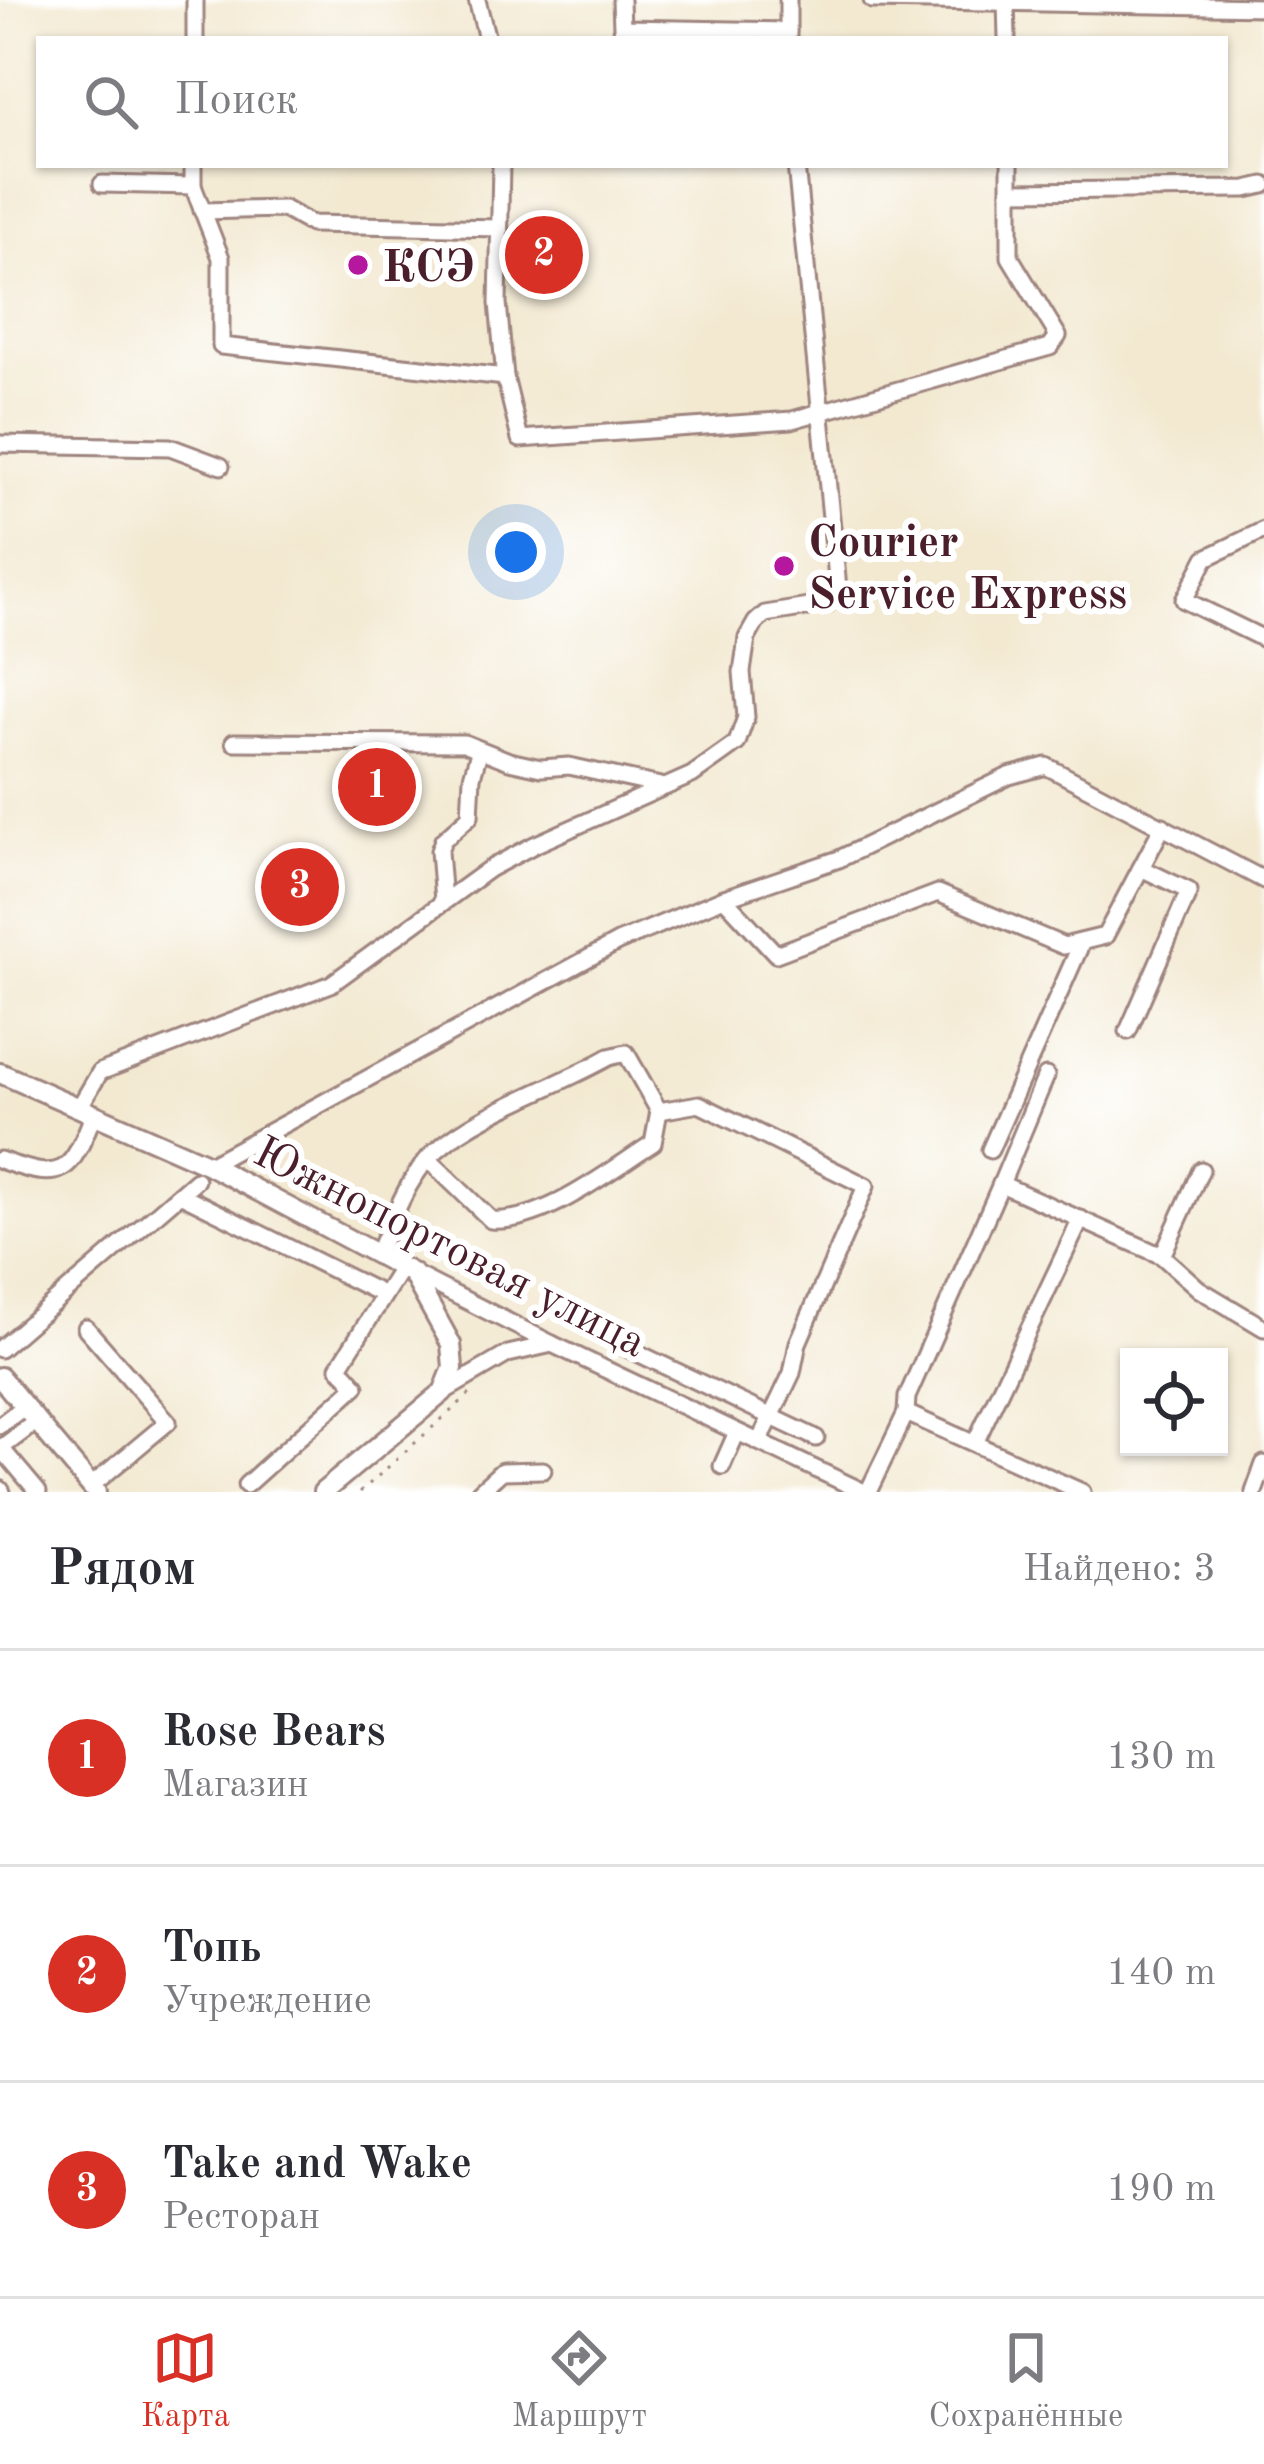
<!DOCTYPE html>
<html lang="ru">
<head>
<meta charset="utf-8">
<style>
	:root { --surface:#fff; --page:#f7f7f7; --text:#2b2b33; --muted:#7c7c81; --line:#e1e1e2; --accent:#d93025 }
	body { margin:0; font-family:"Old Standard TT",serif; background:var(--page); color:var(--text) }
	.controls { position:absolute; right:36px; bottom:36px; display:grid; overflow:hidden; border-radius:0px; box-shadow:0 3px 9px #0004 }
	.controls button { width:108px; height:108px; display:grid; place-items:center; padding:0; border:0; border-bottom:3px solid var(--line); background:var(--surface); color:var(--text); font:60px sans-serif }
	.you { position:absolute; left:516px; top:552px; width:42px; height:42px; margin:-30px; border:9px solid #fff; border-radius:50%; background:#1a73e8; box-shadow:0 0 0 18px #1a73e833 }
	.badge { display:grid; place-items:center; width:78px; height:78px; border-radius:50%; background:var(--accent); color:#fff; font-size:39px; font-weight:700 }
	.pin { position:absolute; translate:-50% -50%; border:6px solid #fff; box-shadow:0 3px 12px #0006 }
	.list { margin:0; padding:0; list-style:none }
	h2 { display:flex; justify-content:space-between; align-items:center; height:156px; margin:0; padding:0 48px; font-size:51px }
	h2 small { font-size:39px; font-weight:400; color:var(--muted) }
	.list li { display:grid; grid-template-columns:78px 1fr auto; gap:36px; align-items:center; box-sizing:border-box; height:216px; padding:0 48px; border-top:3px solid var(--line) }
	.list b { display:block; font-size:45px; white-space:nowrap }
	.list p { margin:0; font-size:39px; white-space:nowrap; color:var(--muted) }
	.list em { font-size:39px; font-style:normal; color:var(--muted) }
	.icon { flex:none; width:66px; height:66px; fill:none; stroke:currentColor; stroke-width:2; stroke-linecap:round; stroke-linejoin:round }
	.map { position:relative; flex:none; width:1264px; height:1492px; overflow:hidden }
	.search { position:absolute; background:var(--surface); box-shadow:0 3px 9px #0004; left:36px; right:36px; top:36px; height:132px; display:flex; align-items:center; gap:30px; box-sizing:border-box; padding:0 42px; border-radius:0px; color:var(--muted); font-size:45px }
	.sheet { height:804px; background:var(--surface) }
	nav { display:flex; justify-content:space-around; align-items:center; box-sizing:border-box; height:168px; border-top:3px solid var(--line); background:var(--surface); font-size:33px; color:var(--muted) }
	nav a { display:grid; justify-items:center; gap:6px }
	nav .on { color:var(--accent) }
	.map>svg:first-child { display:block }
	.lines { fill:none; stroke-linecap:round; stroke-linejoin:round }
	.minor-casing { stroke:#9e847e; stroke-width:21 }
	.major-casing { stroke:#9e847e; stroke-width:24 }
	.path { stroke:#9e847e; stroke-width:3; stroke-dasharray:3 9; stroke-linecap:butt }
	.minor { stroke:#fff; stroke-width:15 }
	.major { stroke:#fff; stroke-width:18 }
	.poi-dot { fill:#b5179e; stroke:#fff; stroke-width:4.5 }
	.labels { text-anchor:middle; stroke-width:12; stroke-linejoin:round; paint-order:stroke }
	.poi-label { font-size:45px; font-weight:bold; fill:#4a1f2b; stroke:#fff; text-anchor:start }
	.street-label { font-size:45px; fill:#4a1f2b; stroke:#fff }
</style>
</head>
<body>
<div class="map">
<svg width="1264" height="1492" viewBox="0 0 1264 1492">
	<rect width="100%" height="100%" fill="#fff"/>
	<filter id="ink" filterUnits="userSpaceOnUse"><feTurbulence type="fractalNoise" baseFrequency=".00833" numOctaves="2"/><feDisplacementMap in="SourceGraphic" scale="24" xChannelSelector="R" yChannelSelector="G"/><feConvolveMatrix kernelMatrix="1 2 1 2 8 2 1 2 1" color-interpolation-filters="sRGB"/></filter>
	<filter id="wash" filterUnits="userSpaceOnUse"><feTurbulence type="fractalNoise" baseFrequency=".004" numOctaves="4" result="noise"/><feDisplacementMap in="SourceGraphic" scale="48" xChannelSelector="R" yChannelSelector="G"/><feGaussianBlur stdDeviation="2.7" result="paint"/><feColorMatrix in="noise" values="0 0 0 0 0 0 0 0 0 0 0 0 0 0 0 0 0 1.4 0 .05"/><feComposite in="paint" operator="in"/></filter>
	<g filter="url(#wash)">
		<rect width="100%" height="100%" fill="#f3e9d1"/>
	</g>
	<g filter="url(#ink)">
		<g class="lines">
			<defs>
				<g id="minor">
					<polyline points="477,0 487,39"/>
					<polyline points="621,0 622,28 788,31"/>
					<polyline points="872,0 1264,7"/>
					<polyline points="1006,0 1007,39"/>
					<polyline points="195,39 195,0"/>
					<polyline points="788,39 788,0"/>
					<polyline points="102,184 193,186 221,258 221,346 505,377 498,303 501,165"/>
					<polyline points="193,186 193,165"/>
					<polyline points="1010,191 1246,189 1264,185"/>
					<polyline points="202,211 284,209 311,224 499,228"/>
					<polyline points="505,377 520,439 792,420 1050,347 1058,336 1010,257 1010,165"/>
					<polyline points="0,444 170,447 221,466"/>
					<polyline points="1264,530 1206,558 1184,600 1264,639"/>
					<polyline points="234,742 464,743 509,761 541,768 569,766 665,787 692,775 737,743 746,717 742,672 747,638 756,622 765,614 827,604 838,588 796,165"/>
					<polyline points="724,898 776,954 938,893 1064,946 1105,936 1163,826"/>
					<polyline points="443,901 439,851 443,840 470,816 472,777 479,752"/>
					<polyline points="1128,1031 1189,891 1141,868"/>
					<polyline points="1046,1076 1001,1184 1162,1256 1201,1170"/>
					<polyline points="80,1106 100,1072 331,984 489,869 534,845 662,788"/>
					<polyline points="659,1111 699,1104 866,1186 798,1343 792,1373 759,1442"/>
					<polyline points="990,1150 1082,942"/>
					<path d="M0 1160C64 1183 70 1175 94 1113"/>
					<polyline points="209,1165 618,942 724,898 839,859 1009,776 1046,766 1264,880"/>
					<polyline points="180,1194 384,1295"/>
					<path d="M377 1254C393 1221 408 1174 437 1150 481 1111 557 1087 609 1057L626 1053 659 1111 653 1143C609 1171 543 1224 491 1220L429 1160"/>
					<polyline points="1162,1256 1199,1289 1264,1328"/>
					<polyline points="412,1273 552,1344 864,1492"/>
					<polyline points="86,1328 168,1422 91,1486"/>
					<polyline points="625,1347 816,1438"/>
					<polyline points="0,1349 196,1180"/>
					<polyline points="443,1392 508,1354 552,1344"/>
					<polyline points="906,1413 907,1397 1001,1184"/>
					<polyline points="0,1425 25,1406"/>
					<polyline points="975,1443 1081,1219"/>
					<polyline points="0,1447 38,1492"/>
					<polyline points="1,1448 37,1421"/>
					<polyline points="722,1466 737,1432"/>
					<polyline points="246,1485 356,1386 339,1367 402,1267"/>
					<polyline points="0,1489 2,1492"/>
					<polyline points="479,1492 502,1471 543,1470"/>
					<polyline points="868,1492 906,1413 1082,1492"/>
					<polyline points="1254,1492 1264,1464"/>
				</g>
				<g id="major">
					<polyline points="0,1073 209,1165 412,1273 451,1344 453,1368 443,1392 323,1492"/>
					<polyline points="0,1377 96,1492"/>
				</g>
			</defs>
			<use href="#minor" class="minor-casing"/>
			<use href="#major" class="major-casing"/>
			<polyline class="path" points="360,1492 470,1394"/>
			<use href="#minor" class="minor"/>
			<use href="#major" class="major"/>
		</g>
	</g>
	<g class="poi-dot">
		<circle cx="358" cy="265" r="12"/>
		<circle cx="784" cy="566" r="12"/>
	</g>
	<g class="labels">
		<g class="poi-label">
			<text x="382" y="281">КСЭ</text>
			<text x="808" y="556">Courier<tspan x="808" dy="52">Service Express</tspan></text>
		</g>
		<g class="street-label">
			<text transform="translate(451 1245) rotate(27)" y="16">Южнопортовая улица</text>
		</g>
	</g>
</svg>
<div class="controls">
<button><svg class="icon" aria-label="locate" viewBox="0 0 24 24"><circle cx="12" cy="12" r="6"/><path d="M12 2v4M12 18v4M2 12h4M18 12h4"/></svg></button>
</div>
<div class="you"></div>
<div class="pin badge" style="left:377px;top:787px">1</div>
<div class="pin badge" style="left:544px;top:255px">2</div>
<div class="pin badge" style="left:300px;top:887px">3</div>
<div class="search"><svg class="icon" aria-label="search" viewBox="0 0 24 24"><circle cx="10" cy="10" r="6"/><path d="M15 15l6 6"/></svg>Поиск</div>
</div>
<section class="sheet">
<h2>Рядом<small>Найдено: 3</small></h2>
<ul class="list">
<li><span class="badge">1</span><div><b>Rose Bears</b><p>Магазин</p></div><em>130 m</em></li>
<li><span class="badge">2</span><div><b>Топь</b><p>Учреждение</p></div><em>140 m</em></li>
<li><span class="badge">3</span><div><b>Take and Wake</b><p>Ресторан</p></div><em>190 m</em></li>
</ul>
</section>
<nav>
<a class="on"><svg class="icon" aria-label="map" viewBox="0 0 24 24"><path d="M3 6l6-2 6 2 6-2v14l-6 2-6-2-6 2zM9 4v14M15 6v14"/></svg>Карта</a>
<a><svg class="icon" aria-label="directions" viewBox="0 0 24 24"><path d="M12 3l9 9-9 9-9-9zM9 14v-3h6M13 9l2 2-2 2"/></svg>Маршрут</a>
<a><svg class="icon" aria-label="saved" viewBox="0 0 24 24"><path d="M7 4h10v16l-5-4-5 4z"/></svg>Сохранённые</a>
</nav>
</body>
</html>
